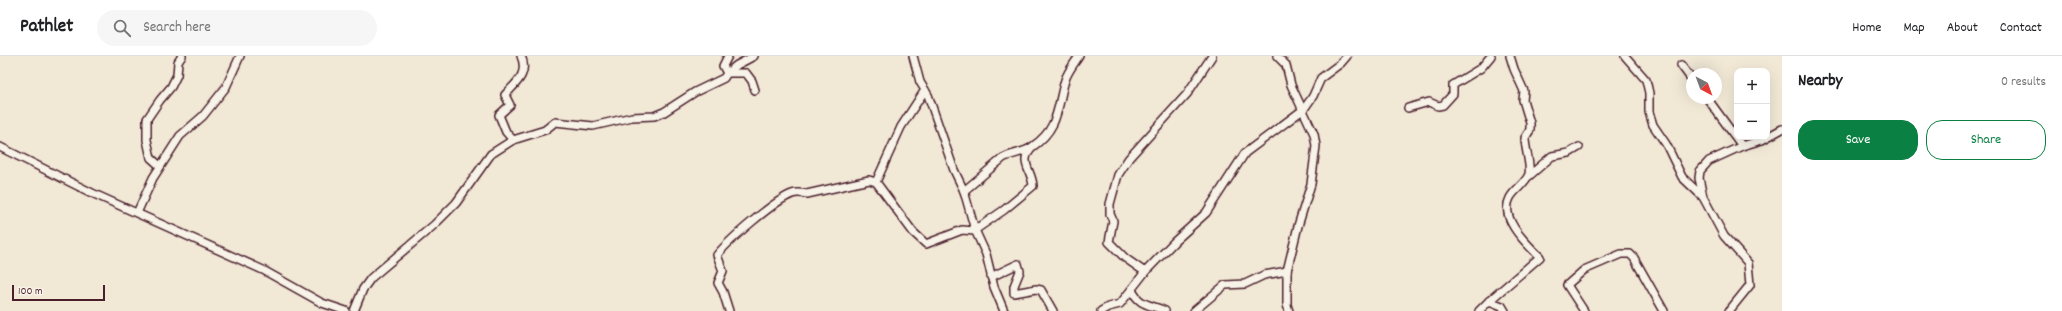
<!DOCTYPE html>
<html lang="en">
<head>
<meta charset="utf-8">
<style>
	:root { --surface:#fff; --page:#f6f6f6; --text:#202124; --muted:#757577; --line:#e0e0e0; --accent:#0b8043 }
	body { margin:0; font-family:Dekko,sans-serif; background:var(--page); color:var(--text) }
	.controls { position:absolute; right:12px; top:12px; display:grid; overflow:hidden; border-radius:8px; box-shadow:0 4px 16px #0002 }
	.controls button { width:36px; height:36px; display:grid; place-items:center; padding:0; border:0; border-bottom:1px solid var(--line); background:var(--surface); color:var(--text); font:20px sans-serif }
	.compass { position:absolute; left:1686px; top:12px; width:36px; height:36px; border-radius:50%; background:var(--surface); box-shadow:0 4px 16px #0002; rotate:139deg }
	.scale { position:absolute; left:12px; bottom:10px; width:93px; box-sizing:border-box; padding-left:4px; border:2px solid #4a1f2b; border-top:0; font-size:11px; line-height:14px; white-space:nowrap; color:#4a1f2b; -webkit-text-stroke:3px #f7f3e8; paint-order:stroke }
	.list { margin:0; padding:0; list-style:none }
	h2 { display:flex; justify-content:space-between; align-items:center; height:52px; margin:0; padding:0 16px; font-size:17px }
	h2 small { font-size:13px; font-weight:400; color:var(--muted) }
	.actions { display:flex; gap:8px; padding:12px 16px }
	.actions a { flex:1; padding:9px 0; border:1px solid var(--accent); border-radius:16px; text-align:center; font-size:14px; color:var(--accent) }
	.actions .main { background:var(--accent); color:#fff }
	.icon { flex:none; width:22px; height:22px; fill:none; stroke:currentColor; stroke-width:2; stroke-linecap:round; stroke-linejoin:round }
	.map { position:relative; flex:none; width:1782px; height:255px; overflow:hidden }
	header { display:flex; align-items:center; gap:24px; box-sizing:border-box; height:56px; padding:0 20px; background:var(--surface); border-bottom:1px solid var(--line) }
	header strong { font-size:19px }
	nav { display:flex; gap:22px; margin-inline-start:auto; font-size:14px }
	.search { width:280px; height:36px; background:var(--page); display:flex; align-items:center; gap:10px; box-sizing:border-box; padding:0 14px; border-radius:22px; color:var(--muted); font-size:15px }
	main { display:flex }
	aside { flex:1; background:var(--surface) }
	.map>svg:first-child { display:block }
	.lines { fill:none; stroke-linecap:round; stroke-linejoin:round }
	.minor-casing { stroke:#4a1f2b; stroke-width:10 }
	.minor { stroke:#f7f3e8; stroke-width:7 }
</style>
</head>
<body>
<header>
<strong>Pathlet</strong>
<div class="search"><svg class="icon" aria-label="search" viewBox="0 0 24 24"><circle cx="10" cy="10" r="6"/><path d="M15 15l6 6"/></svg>Search here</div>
<nav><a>Home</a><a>Map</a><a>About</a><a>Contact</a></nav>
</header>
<main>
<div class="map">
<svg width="1782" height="255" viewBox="0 0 1782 255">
	<rect width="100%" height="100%" fill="#f1e8d6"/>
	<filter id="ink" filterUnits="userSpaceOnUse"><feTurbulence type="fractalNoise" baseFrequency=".025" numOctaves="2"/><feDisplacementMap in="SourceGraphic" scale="8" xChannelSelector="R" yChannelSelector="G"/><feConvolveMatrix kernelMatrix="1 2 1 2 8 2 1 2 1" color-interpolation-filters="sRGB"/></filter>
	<g filter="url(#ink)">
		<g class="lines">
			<defs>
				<g id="minor">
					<polyline points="728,0 723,10 727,17 746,17 752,25 755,34"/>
					<polyline points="913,0 920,26 928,39 954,114 964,135 975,174 986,198 994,231 1004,255"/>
					<polyline points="1212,0 1187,38 1129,102 1118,119 1110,148 1110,158 1113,165 1109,186 1125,202 1145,216 1175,185 1206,157 1245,97 1304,53 1313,40 1321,22 1341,7 1347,0"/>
					<polyline points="1277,0 1286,9 1291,29 1314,78 1316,90 1311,128 1298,170 1287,215 1287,249 1289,255"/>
					<polyline points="1625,0 1646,24 1649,37 1649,56 1653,69 1666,88 1682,121 1702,140"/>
					<polyline points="1681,9 1692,24"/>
					<polyline points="925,34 901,71 876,126 913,176 926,188 962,174 975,175"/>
					<polyline points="1707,42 1742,90"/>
					<polyline points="1408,52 1429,46 1438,50 1443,49 1453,38 1453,29 1481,12 1491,0"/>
					<path d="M513 84 506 76 499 59 510 49 505 39C516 27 529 18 521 0"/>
					<polyline points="0,91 92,137 263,214 322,247 346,255"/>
					<polyline points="160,110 151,102 147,84 147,63 160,44 171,31 177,19 178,6 182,0"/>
					<polyline points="1529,120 1552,100 1569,97 1579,91"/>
					<path d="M964 135 1003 102C1012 97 1024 97 1032 91 1059 73 1057 52 1065 24 1068 15 1074 8 1079 0"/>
					<polyline points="137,157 153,122 180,80 203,60 226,31 240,0"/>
					<path d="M975 174 1004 154 1033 130C1032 114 1019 107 1031 92"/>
					<polyline points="991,221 1018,208 1020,215 1014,230 1014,237 1036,233 1041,234 1053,255"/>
					<path d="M1132 234C1140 251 1151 248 1165 255"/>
					<polyline points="354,255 363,233 371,222 434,169 456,147 491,98 513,84 545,74 555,66 593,70 632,61 654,60 664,56 695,36 724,22 727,17 737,9 754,0"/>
					<path d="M729 255 723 236 718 227 723 215 717 199C729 184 774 145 792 138 797 136 802 137 807 138L869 124 876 126"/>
					<polyline points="1101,255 1108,251 1120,248 1145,216"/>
					<polyline points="1194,255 1225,229 1245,228 1264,219 1287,215"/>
					<polyline points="1479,255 1489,245"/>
					<path d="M1505 255 1502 250 1489 245 1540 201C1527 188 1499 163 1510 142 1514 134 1526 127 1529 118 1531 109 1525 93 1525 82L1530 74V67L1523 44 1524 35 1514 13 1510 0"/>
					<polyline points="1584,255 1567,229 1584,214 1621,198 1630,198 1634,202 1664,255"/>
					<polyline points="1729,255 1750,229 1748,207 1724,180 1703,141 1699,122 1700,115 1709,105 1742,90 1762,84 1782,73"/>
				</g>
			</defs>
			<use href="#minor" class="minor-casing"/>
			<use href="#minor" class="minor"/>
		</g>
	</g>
</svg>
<div class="controls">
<button>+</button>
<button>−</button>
</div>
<svg class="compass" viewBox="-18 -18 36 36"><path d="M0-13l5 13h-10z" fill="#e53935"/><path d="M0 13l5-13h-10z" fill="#757577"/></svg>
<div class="scale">100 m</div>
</div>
<aside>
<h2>Nearby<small>0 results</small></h2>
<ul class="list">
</ul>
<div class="actions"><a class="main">Save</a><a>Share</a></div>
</aside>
</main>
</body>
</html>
